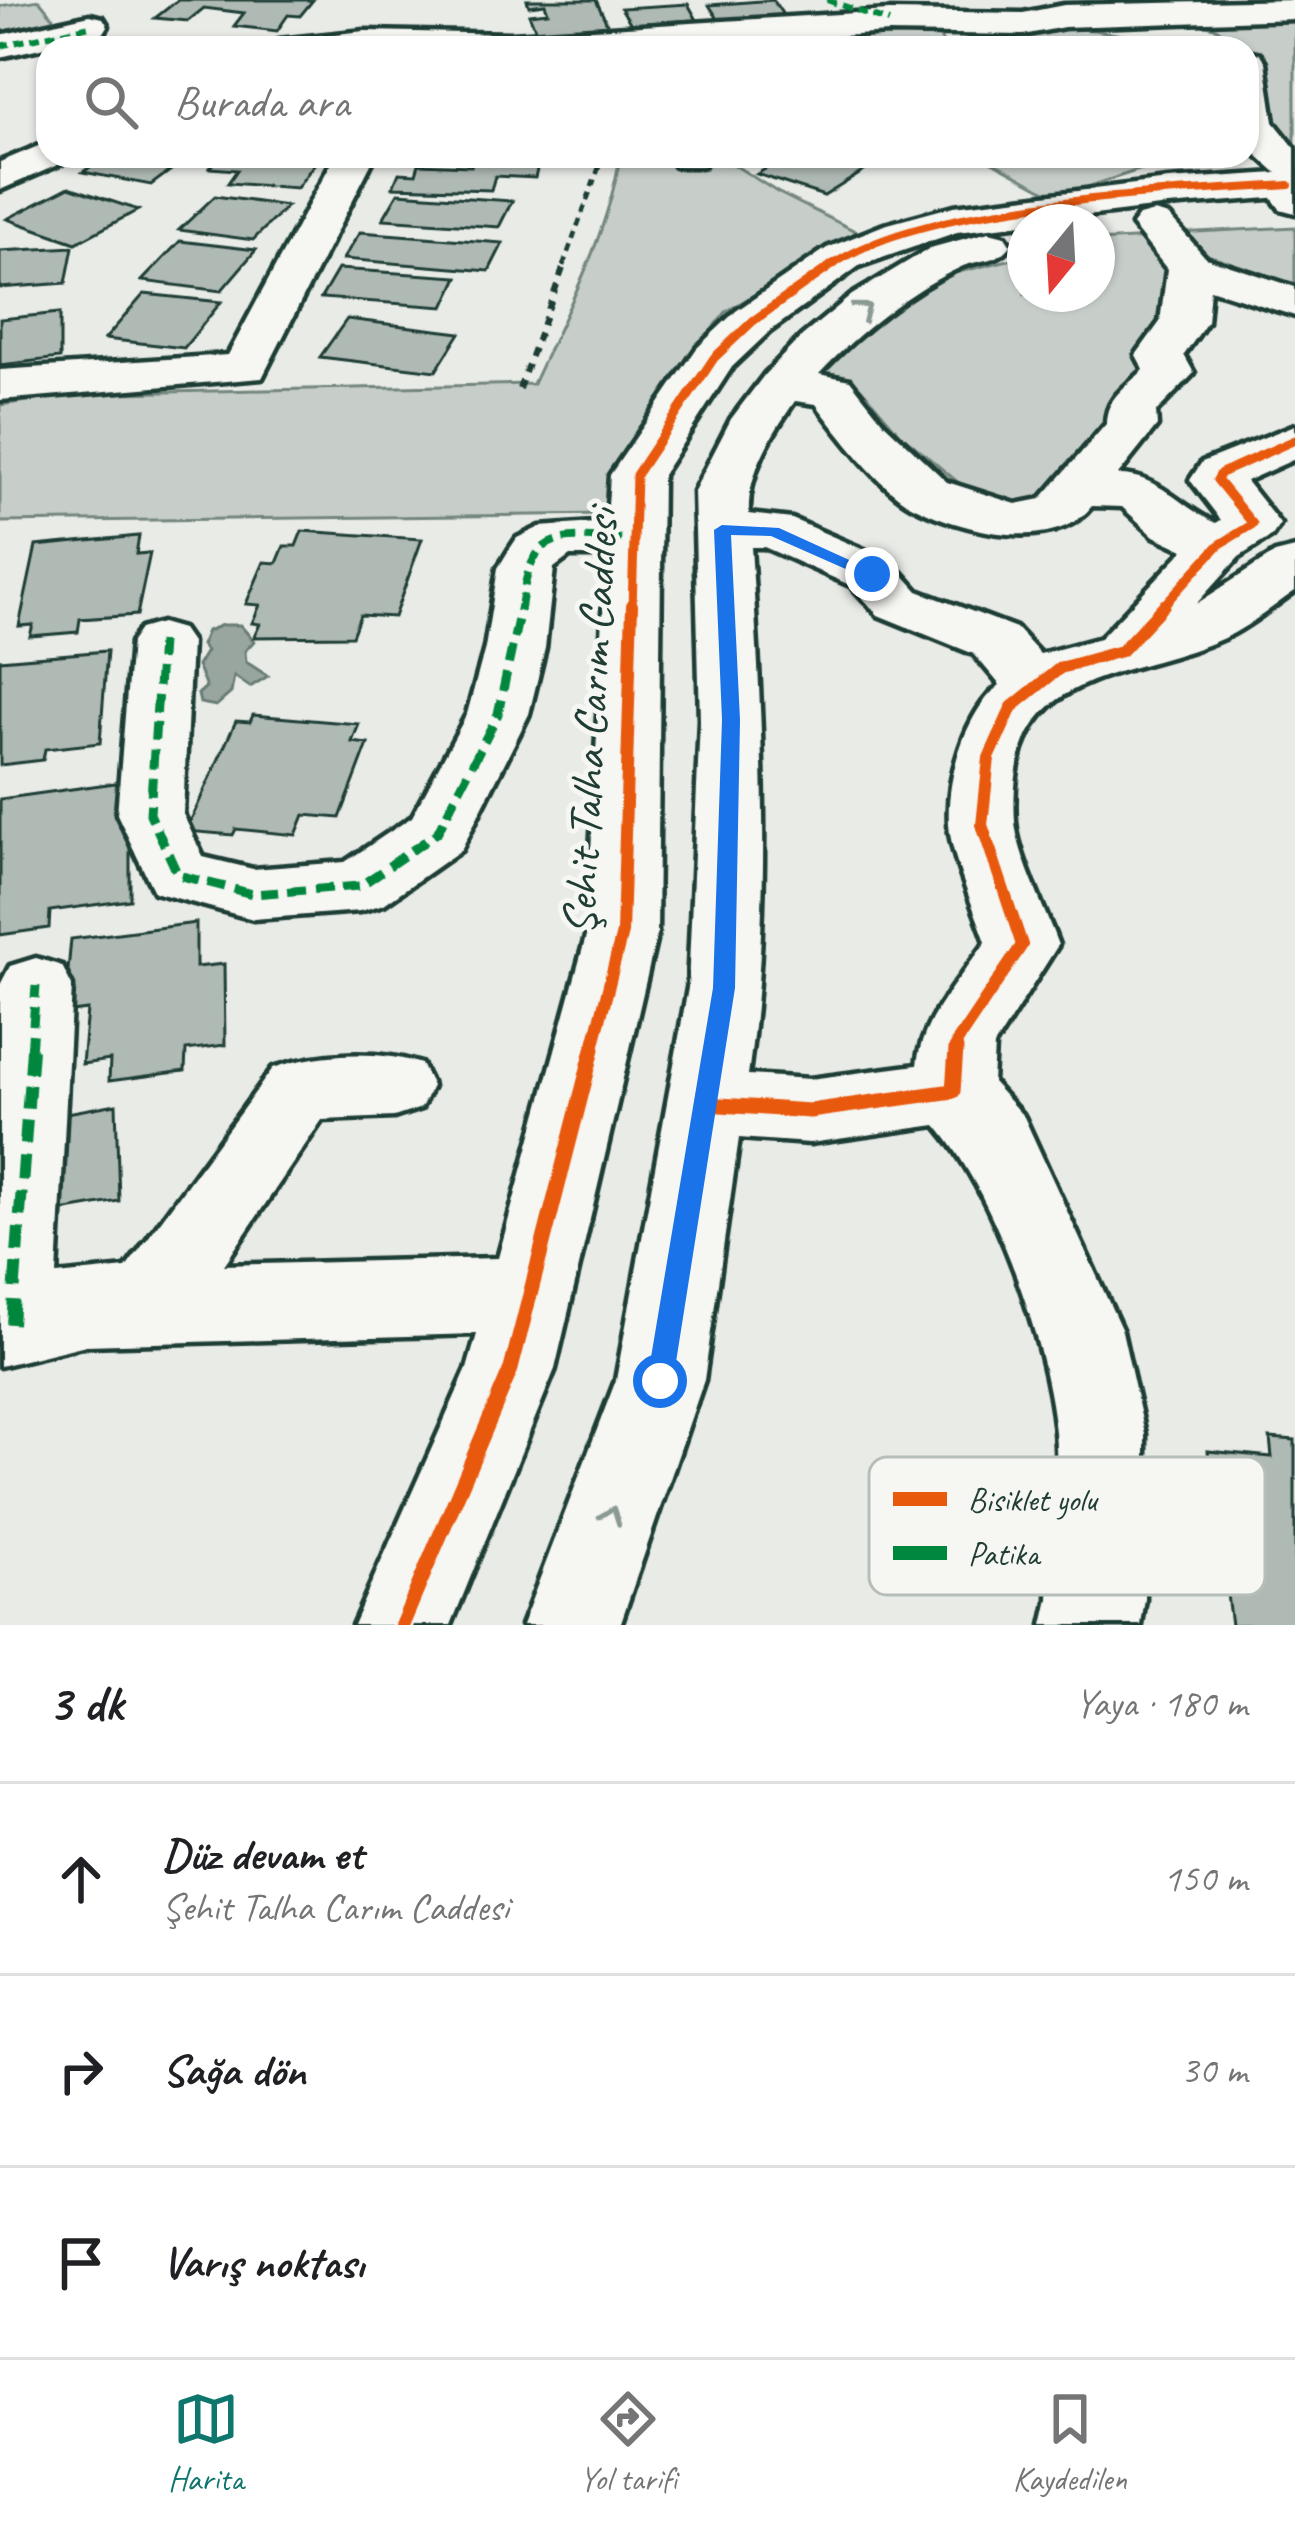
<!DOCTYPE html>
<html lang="tr">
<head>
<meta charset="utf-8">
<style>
	:root { --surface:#fff; --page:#f2f2f2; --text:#202124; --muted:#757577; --line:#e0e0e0; --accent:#0f766e }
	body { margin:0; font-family:Caveat,sans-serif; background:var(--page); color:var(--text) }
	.compass { position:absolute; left:1007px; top:204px; width:108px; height:108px; border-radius:50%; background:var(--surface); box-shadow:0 3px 9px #0004; rotate:198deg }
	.stop { position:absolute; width:36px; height:36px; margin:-27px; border:9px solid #1a73e8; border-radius:50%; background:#fff }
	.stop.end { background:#1a73e8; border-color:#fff; box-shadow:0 3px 12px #0008 }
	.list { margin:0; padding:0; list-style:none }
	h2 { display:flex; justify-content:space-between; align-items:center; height:156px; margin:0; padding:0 48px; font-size:51px }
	h2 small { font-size:39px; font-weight:400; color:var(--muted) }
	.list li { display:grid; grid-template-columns:78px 1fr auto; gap:36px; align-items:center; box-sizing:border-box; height:192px; padding:0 48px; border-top:3px solid var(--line) }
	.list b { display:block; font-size:45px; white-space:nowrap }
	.list p { margin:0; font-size:39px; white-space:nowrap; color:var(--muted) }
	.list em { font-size:39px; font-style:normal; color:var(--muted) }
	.icon { flex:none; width:66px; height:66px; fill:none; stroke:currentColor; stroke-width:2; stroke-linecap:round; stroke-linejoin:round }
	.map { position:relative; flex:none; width:1295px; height:1625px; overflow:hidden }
	.search { position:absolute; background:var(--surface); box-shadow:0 3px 9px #0004; left:36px; right:36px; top:36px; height:132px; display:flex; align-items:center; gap:30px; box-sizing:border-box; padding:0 42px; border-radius:36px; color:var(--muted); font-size:45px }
	.sheet { height:732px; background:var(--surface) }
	nav { display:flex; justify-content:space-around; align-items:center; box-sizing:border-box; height:168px; border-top:3px solid var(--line); background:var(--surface); font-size:33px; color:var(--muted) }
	nav a { display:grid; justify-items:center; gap:6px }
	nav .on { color:var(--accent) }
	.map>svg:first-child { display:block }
	.green { fill:#c7cec9; stroke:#73867e; stroke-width:3 }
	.water { fill:#99a6a0; stroke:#687c75; stroke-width:3 }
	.building { fill:#b0bab5; stroke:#1f3d34; stroke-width:3 }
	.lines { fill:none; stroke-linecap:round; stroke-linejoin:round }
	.minor-casing { stroke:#1f3d34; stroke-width:9 }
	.major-casing { stroke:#1f3d34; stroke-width:9 }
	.path-far1 { stroke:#1f3d34; stroke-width:4.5; stroke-dasharray:8 6; stroke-linecap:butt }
	.path { stroke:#1f3d34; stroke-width:6; stroke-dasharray:9 8; stroke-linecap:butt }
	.minor { fill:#f6f6f2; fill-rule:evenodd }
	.major { fill:#f6f6f2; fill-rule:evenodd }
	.quiet-far3 { stroke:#00873e; stroke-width:6; stroke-dasharray:10 6; stroke-linecap:butt }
	.quiet-far2 { stroke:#00873e; stroke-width:8; stroke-dasharray:14 8; stroke-linecap:butt }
	.quiet-far1 { stroke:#00873e; stroke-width:9; stroke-dasharray:18 9; stroke-linecap:butt }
	.quiet { stroke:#00873e; stroke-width:12; stroke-dasharray:24 12; stroke-linecap:butt }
	.cycleway-far3-casing { stroke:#f6f6f2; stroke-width:12 }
	.cycleway-far2-casing { stroke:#f6f6f2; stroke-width:15 }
	.cycleway-far1-casing { stroke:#f6f6f2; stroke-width:20 }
	.cycleway-casing { stroke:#f6f6f2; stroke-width:22 }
	.cycleway-far3 { stroke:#e8590c; stroke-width:8 }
	.cycleway-far2 { stroke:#e8590c; stroke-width:9 }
	.cycleway-far1 { stroke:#e8590c; stroke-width:12 }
	.cycleway { stroke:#e8590c; stroke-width:15 }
	.oneway { stroke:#8a9a93 }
	.route { fill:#1a73e8 }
	.labels { text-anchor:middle; stroke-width:10; stroke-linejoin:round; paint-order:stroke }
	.street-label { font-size:48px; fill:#1f3d34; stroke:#f6f6f2 }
	.key { fill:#f6f6f2; stroke:#b6beb9; stroke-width:3 }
	.key-label { font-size:33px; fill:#1f3d34 }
</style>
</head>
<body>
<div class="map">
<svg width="1295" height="1625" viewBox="0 0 1295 1625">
	<rect width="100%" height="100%" fill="#e9ebe7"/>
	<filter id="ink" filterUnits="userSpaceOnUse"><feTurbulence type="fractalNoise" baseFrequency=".00833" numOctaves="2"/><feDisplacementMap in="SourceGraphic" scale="24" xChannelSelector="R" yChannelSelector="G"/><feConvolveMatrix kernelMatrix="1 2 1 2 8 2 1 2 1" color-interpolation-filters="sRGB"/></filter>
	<g filter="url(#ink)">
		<g class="green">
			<polygon points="39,0 61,27 0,40 0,6"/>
			<polygon points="1295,16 1295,150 1277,144 1264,104 1264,59 1214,27 1184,18"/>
			<polygon points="1028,27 1094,30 1196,48 1032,48"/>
			<polygon points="936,31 946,48 696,47"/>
			<path d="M620 156H720L777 192 857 232 726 312 681 370 609 514 0 522V405L76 394 533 384C566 312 608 235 620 156Z"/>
			<polygon points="981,156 1181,156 1057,197"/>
			<polygon points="1295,227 1295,289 1217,261 1177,233"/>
			<polygon points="1151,238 1179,270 1172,316 1124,398 1032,507 960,484 901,435 860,387 814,374 934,278 1025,256 1025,294 1097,294 1097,241"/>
		</g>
		<polygon class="water" points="222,625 240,625 254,641 245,651 246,662 268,676 250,687 234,676 231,693 216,706 200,703 198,694 206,687 197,666 206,651 201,645 207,631"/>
		<g class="building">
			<polygon points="178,0 313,0 300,16 288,15 277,31 234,26 244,13 204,8 188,21 155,18"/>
			<polygon points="527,0 596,0 609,28 537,33 529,14 548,12 545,4 529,6"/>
			<polygon points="773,0 783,15 718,19 709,5"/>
			<polygon points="688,4 697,20 631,24 621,8"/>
			<polygon points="106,156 190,156 151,185 83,172"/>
			<polygon points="220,156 320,156 297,188 228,183 237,170 210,168"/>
			<polygon points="787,156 888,156 824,196 757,174"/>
			<polygon points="473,160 539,162 535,178 495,176 491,190 393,187 399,173 416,174 419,164 471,166"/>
			<polygon points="69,187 138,210 76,243 7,219"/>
			<polygon points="398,193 512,201 499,227 383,219"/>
			<polygon points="215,196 287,206 253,240 179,230"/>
			<polygon points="360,232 503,243 489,271 343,259"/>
			<polygon points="180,241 256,250 221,291 142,281"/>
			<polygon points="73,247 66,283 0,288 0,251"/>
			<polygon points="338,269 458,277 444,307 321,298"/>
			<polygon points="144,294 221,302 184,348 105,339"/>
			<polygon points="60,313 60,358 0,365 0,319"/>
			<polygon points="347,319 460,333 436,371 320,357"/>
			<polygon points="302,531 422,539 394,617 360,615 352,636 254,637 260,624 252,623 260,605 246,604 264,562 277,563 284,546 296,546"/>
			<polygon points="139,536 136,554 150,553 137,615 80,619 78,632 30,636 33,625 19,626 36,546"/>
			<polygon points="107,651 100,743 45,749 43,760 0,765 0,660"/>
			<polygon points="253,715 359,724 352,742 368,744 340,818 304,815 296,835 236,829 233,835 186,831 236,721 250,722"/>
			<polygon points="122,782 130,813 130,900 50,911 49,928 0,935 0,799"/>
			<polygon points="196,923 196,967 224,964 225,1045 186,1050 185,1071 109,1081 110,1060 82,1064 87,1010 64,1013 71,939"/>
			<polygon points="116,1104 119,1201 32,1216 34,1119"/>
			<polygon points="1270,1438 1295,1440 1295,1625 1231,1625 1208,1451 1272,1457"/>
		</g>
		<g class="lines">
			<defs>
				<g id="minor">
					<polygon points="1295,0 1295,19 1064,27 1023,35 889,33 640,48 274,48 279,40 365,31 512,34 889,11 1023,13 1064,5"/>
					<polygon points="90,15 103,18 108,26 103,34 0,57 0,35"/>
					<path d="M1247 51 1260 54 1265 62 1274 122 1295 148V196L1168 206 957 232 859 266 770 331 732 367 662 475 657 933 555 1369 451 1625H353L467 1369 477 1334 86 1345 0 1366V985L10 966 36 958 62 966 72 986 57 1275 126 1268 273 1068C318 1053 376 1049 421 1064L432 1086 421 1108 394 1117 322 1120 224 1265 498 1258 587 933 606 556H570L554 568 545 648 529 714 461 850 384 904 360 911 253 919 154 892 117 814 131 642 140 629 161 623 182 629 191 642 183 814 203 857 253 869 345 862 412 817 467 714 485 648 498 568 509 550 517 538 540 527 607 522 610 475 697 348 736 311 827 248 884 225 954 206 1168 180 1277 173 1247 146Z"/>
					<polygon points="48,142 48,156 67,156 62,163 0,190 0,162"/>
					<polygon points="335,156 375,156 262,378 0,400 0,370 228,355"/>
					<polygon points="669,156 709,156 709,157 703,166 675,166"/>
					<path d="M1154 212 1169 216 1206 258 1295 287V316L1210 289 1207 322 1184 355 1194 373 1156 412 1157 426 1118 475C1160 475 1179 507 1216 523L1221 520 1190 480 1202 462 1295 425V459L1246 481 1280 524 1272 536 1239 557 1196 604 1275 553 1295 548V591C1273 606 1250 626 1226 637 1124 684 1005 662 1015 822 1018 856 1046 911 1058 945L994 1046 992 1082 1024 1117 1122 1331 1145 1434V1599L1141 1625H1043L1049 1599C1051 1545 1060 1486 1055 1432 1046 1341 995 1194 936 1125L810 1143 739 1138 704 1380 620 1625H522L616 1380 688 988 700 720 694 491 731 419 765 374 802 336 852 295 930 248 989 232 1005 236 1011 245C1000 262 979 259 961 267 909 291 858 333 819 374L850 380 884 423 947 482 1016 504 1041 499 1106 424C1106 398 1125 387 1144 370L1136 355 1160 322 1167 269 1132 225 1139 216ZM795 401 816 404C839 434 878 487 911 505 960 531 1053 555 1092 506L1122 507 1154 536 1184 550 1100 638 1040 654 1016 628 918 591 892 562 792 519 749 514C747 473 772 434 795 401ZM751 547H764L852 586 878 615 974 654 1000 685C965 712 946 780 949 824 951 858 975 909 986 942 959 980 922 1018 917 1065L810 1079 748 1075C773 901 762 722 751 547Z"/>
				</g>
				<polygon id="major" points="1295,168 1295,213 1280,209 1267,191 1280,171"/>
			</defs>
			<use href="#minor" class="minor-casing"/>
			<use href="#major" class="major-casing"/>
			<polyline class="path-far1" points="563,266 603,156"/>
			<polyline class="path" points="519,389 565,263"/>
			<use href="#minor" class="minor"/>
			<use href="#major" class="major"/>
			<g class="quiet-far3">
				<polyline points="827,0 889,22"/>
				<polyline points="0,46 90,26"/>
			</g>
			<path class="quiet-far2" d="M521 608C532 522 560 539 634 539"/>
			<g class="quiet-far1">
				<polyline points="161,642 150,814 178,875 253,894 360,886 437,833 498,714 521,605"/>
				<polyline points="31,1052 36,986"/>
			</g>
			<polyline class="quiet" points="12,1324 32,1049"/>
			<defs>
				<path id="cycleway-far3" d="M831 266C923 200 1173 193 1289 185"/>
				<g id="cycleway-far2">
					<polyline points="632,608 636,475 714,358 753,321 835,263"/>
					<polyline points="1161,608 1219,545 1253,524 1217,480 1221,473 1295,440"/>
				</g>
				<g id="cycleway-far1">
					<polyline points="592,1052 622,933 632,605"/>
					<polyline points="956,1052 957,1042 1022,945 982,825 989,758 1012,707 1060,668 1121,651 1164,605"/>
				</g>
				<g id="cycleway">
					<polyline points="705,1104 810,1111 953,1091 956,1049"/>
					<polyline points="402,1625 511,1369 593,1049"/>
				</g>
			</defs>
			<use href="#cycleway-far3" class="cycleway-far3-casing"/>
			<use href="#cycleway-far2" class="cycleway-far2-casing"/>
			<use href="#cycleway-far1" class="cycleway-far1-casing"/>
			<use href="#cycleway" class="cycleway-casing"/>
			<use href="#cycleway-far3" class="cycleway-far3"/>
			<use href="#cycleway-far2" class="cycleway-far2"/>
			<use href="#cycleway-far1" class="cycleway-far1"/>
			<use href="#cycleway" class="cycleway"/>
		</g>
		<defs><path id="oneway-chevron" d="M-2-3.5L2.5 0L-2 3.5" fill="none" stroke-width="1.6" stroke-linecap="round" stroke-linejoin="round" transform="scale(3)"/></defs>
		<g class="oneway">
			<use href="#oneway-chevron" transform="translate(863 310) rotate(-37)"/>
			<use href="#oneway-chevron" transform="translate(611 1515) rotate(-70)"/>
		</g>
	</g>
	<polygon class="route" points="722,525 779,528 880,574 866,578 771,536 731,535 740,720 735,988 673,1381 669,1389 660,1393 651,1389 647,1381 713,988 722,720 714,530"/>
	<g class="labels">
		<g class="street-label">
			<text transform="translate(589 722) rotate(-87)" y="17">Şehit Talha Carım Caddesi</text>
		</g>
	</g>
	<rect x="869" y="1457" width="396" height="138" rx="18" class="key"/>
	<rect x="893" y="1492" width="54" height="14" fill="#e8590c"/>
	<rect x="893" y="1546" width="54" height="14" fill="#00873e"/>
	<g class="key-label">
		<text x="968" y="1511">Bisiklet yolu</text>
		<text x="968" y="1565">Patika</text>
	</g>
</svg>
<svg class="compass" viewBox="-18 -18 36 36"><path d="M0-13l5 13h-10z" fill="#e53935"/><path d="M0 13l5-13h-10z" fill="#757577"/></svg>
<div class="stop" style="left:660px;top:1381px"></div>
<div class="stop end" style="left:872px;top:574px"></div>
<div class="search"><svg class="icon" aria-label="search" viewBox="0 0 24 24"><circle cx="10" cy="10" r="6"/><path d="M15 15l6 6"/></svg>Burada ara</div>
</div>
<section class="sheet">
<h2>3 dk<small>Yaya · 180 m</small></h2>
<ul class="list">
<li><svg class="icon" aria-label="ahead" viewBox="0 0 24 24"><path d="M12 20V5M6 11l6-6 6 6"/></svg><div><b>Düz devam et</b><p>Şehit Talha Carım Caddesi</p></div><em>150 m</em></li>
<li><svg class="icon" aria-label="right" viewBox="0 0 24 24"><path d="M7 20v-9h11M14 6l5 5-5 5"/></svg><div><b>Sağa dön</b></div><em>30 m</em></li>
<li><svg class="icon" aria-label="arrive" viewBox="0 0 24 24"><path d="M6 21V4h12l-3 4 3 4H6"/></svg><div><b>Varış noktası</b></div></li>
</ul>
</section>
<nav>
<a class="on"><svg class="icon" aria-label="map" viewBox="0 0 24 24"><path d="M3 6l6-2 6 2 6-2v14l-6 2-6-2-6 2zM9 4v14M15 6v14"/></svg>Harita</a>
<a><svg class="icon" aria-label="directions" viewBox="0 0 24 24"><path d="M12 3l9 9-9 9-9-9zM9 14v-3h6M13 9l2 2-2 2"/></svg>Yol tarifi</a>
<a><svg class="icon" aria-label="saved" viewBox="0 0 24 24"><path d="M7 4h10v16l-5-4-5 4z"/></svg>Kaydedilen</a>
</nav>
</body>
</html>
